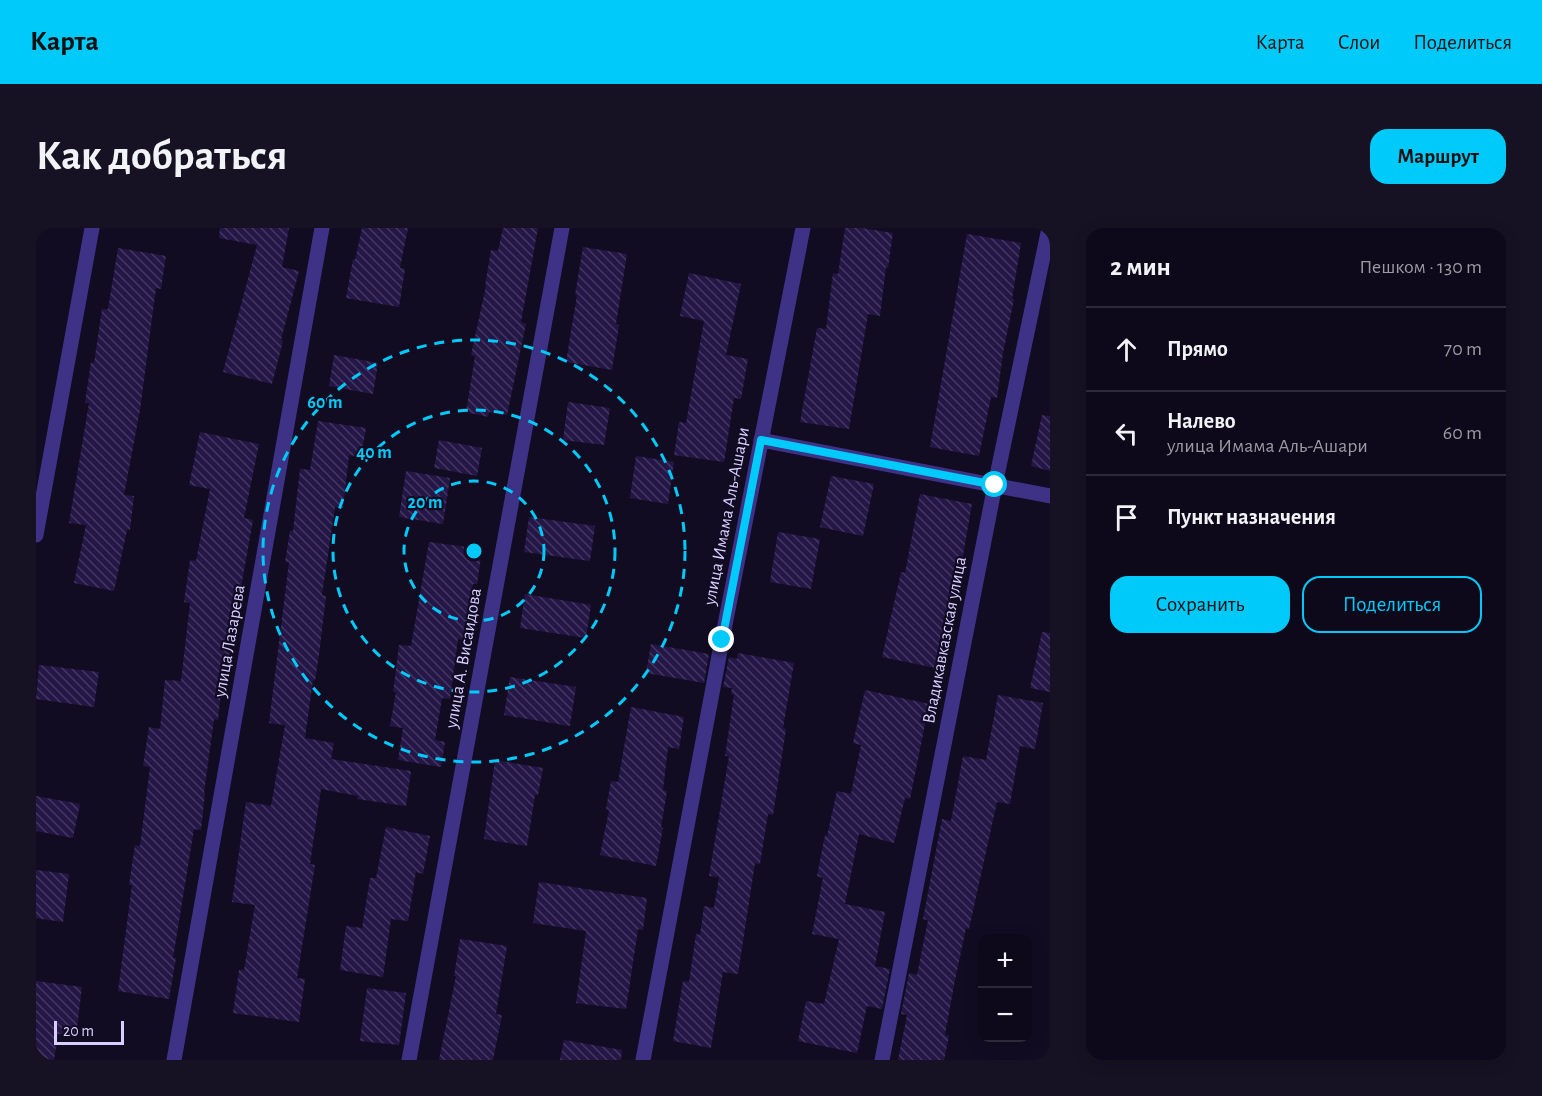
<!DOCTYPE html>
<html lang="ru">
<head>
<meta charset="utf-8">
<style>
	:root { --surface:#0e091a; --page:#171223; --text:#f1f3f6; --muted:#9b9aa2; --line:#2e2a39; --accent:#00caf9 }
	body { margin:0; font-family:"Alegreya Sans",sans-serif; background:var(--page); color:var(--text) }
	.controls { position:absolute; right:18px; bottom:18px; display:grid; overflow:hidden; border-radius:12px; box-shadow:0 3px 15px #0003 }
	.controls button { width:54px; height:54px; display:grid; place-items:center; padding:0; border:0; border-bottom:2px solid var(--line); background:var(--surface); color:var(--text); font:30px sans-serif }
	.scale { position:absolute; left:18px; bottom:15px; width:70px; box-sizing:border-box; padding-left:6px; border:3px solid #d8ceff; border-top:0; font-size:16px; line-height:21px; white-space:nowrap; color:#d8ceff; -webkit-text-stroke:4px #120c23; paint-order:stroke }
	.stop { position:absolute; width:18px; height:18px; margin:-14px; border:4px solid #00caf9; border-radius:50%; background:#fff }
	.stop.end { background:#00caf9; border-color:#fff; box-shadow:0 2px 6px #0008 }
	.list { margin:0; padding:0; list-style:none }
	h2 { display:flex; justify-content:space-between; align-items:center; height:78px; margin:0; padding:0 24px; font-size:26px }
	h2 small { font-size:20px; font-weight:400; color:var(--muted) }
	.list li { display:grid; grid-template-columns:39px 1fr auto; gap:18px; align-items:center; box-sizing:border-box; height:84px; padding:0 24px; border-top:2px solid var(--line) }
	.list b { display:block; font-size:22px; white-space:nowrap }
	.list p { margin:0; font-size:20px; white-space:nowrap; color:var(--muted) }
	.list em { font-size:20px; font-style:normal; color:var(--muted) }
	.actions { display:flex; gap:12px; padding:18px 24px }
	.actions a { flex:1; padding:14px 0; border:2px solid var(--accent); border-radius:18px; text-align:center; font-size:21px; color:var(--accent) }
	.actions .main { background:var(--accent); color:#111 }
	.icon { flex:none; width:33px; height:33px; fill:none; stroke:currentColor; stroke-width:2; stroke-linecap:round; stroke-linejoin:round }
	.map { position:relative; flex:none; width:1014px; height:832px; overflow:hidden; border-radius:18px }
	header { display:flex; align-items:center; gap:36px; box-sizing:border-box; height:84px; padding:0 30px; background:var(--accent); color:#111 }
	header strong { font-size:28px }
	nav { display:flex; gap:33px; margin-inline-start:auto; font-size:21px }
	.intro { display:flex; align-items:center; justify-content:space-between; box-sizing:border-box; height:144px; padding:0 36px }
	h1 { margin:0; font-size:42px }
	.button { padding:15px 27px; border-radius:18px; background:var(--accent); color:#111; font-size:21px; font-weight:700 }
	main { display:flex; gap:36px; padding:0 36px }
	aside { flex:1; background:var(--surface); border-radius:18px; box-shadow:0 3px 15px #0003 }
	.map>svg:first-child { display:block }
	.building { fill:url(#building-back-hatch) }
	.lines { fill:none; stroke-linecap:round; stroke-linejoin:round }
	.minor { stroke:#3d3286; stroke-width:15 }
	.route { stroke:#00caf9; stroke-width:8 }
	.ring { fill:none; stroke:#00caf9; stroke-width:3; stroke-dasharray:10 8 }
	.labels { text-anchor:middle; stroke-width:4.5; stroke-linejoin:round; paint-order:stroke }
	.street-label { font-size:18px; fill:#d8ceff; stroke:#120c23 }
	.centre { fill:#00caf9; stroke:#120c23; stroke-width:3 }
	.ring-label { font-size:18px; text-anchor:middle; font-weight:bold; fill:#00caf9; stroke:#120c23; stroke-width:4.5; stroke-linejoin:round; paint-order:stroke }
</style>
</head>
<body>
<header>
<strong>Карта</strong>
<nav><a>Карта</a><a>Слои</a><a>Поделиться</a></nav>
</header>
<div class="intro"><h1>Как добраться</h1><a class="button">Маршрут</a></div>
<main>
<div class="map">
<svg width="1014" height="832" viewBox="0 0 1014 832">
	<defs>
		<pattern id="building-back-hatch" width="6" height="6" patternUnits="userSpaceOnUse" patternTransform="scale(1.5)"><rect width="6" height="6" fill="#241646"/><path d="M-1 5l2 2M0 0l6 6M5-1l2 2" fill="none" stroke="#433762"/></pattern>
	</defs>
	<rect width="100%" height="100%" fill="#120c23"/>
	<g class="building">
		<polygon points="184,0 253,0 246,39 263,43 245,112 247,113 236,156 187,144 221,17 183,10"/>
		<polygon points="326,0 372,0 364,40 369,41 363,79 310,70 317,31 319,32"/>
		<polygon points="467,0 502,0 485,94 490,96 471,187 453,184 452,189 430,184 439,128 435,127 450,58 449,58 455,22 462,23"/>
		<polygon points="809,0 826,0 857,5 852,40 850,39 844,88 832,86 813,201 764,194 781,100 790,101 797,45 802,46"/>
		<polygon points="931,6 985,15 976,71 978,71 967,125 961,170 955,169 943,228 894,219"/>
		<polygon points="547,19 591,26 580,96 583,97 576,142 530,134 541,67 539,67"/>
		<polygon points="82,20 130,28 125,61 120,60 104,182 88,267 98,268 94,302 91,302 78,363 38,355 50,297 33,295 53,175 49,175 55,134 58,135 66,81 72,81"/>
		<polygon points="653,45 705,56 690,127 712,131 705,171 698,170 688,234 638,227 643,194 650,195 668,93 644,88"/>
		<polygon points="298,127 342,135 337,166 293,158"/>
		<polygon points="532,174 574,180 568,217 527,212"/>
		<polygon points="1006,187 1014,188 1014,243 995,238"/>
		<polygon points="282,193 330,200 325,229 313,227 307,280 299,279 286,367 290,368 283,427 279,453 277,452 269,510 298,515 295,531 375,543 370,578 321,571 322,568 285,561 274,636 279,637 261,750 269,751 263,794 197,785 203,742 208,742 219,677 196,674 210,574 235,578 249,497 233,495 253,334 249,334 254,303 257,303 264,241 274,242"/>
		<polygon points="164,204 223,216 208,290 217,292 201,382 199,382 193,436 188,435 182,492 178,491 168,565 169,565 165,602 158,601 137,730 140,730 133,771 82,763 96,657 93,657 99,617 104,618 114,539 107,538 113,499 124,501 129,452 145,453 154,375 148,374 154,332 160,333 174,261 153,257"/>
		<polygon points="403,212 446,220 441,248 398,240"/>
		<polygon points="600,228 638,234 632,276 594,270"/>
		<polygon points="370,243 414,250 407,296 363,289"/>
		<polygon points="795,248 838,256 827,308 784,299"/>
		<polygon points="884,266 936,276 926,333 922,332 900,440 846,429 865,344 869,345"/>
		<polygon points="493,289 559,298 554,333 488,324"/>
		<polygon points="742,304 784,311 775,361 734,354"/>
		<polygon points="393,314 446,321 441,356 437,356 428,412 422,411 414,471 406,470 399,512 409,514 405,539 362,532 367,500 354,498 360,464 357,464 363,417 375,418"/>
		<polygon points="489,366 555,377 550,410 484,400"/>
		<polygon points="1006,404 1014,405 1014,464 994,460"/>
		<polygon points="615,416 673,426 668,455 610,445"/>
		<polygon points="702,425 758,435 747,500 750,501 737,587 732,586 724,636 719,635 702,746 687,744 675,820 637,813 647,753 653,754 660,706 664,707 668,678 678,680 683,649 673,648 693,528 689,528 698,467 695,466 696,460 687,459 693,429 701,431"/>
		<polygon points="3,437 63,444 58,479 0,471"/>
		<polygon points="474,449 540,459 534,498 468,487"/>
		<polygon points="829,462 893,476 874,571 869,570 858,615 823,606 809,676 849,684 839,738 854,741 846,781 831,778 821,825 762,813 770,773 788,776 803,711 776,706 787,650 781,648 789,607 791,608 801,563 815,566 825,517 817,515"/>
		<polygon points="962,467 1007,475 999,521 984,518 974,576 961,574 933,701 930,700 918,757 909,807 913,808 908,832 862,832 871,787 865,786 873,745 881,747 892,692 887,691 906,591 915,593 927,528 950,532"/>
		<polygon points="595,479 648,489 643,521 632,519 627,562 631,563 625,599 627,600 620,638 564,627 573,582 570,581 575,553 582,554"/>
		<polygon points="459,532 507,540 502,567 499,567 491,618 448,611"/>
		<polygon points="0,568 44,576 37,610 0,603"/>
		<polygon points="350,599 394,608 387,646 380,644 372,693 355,691 347,749 304,742 310,698 326,700 334,650 340,650"/>
		<polygon points="0,642 33,646 27,694 0,690"/>
		<polygon points="503,654 611,670 607,702 602,701 590,781 540,775 550,703 497,695"/>
		<polygon points="424,711 471,718 460,786 466,787 457,832 403,832 420,748 418,748"/>
		<polygon points="0,753 46,759 40,808 22,806 18,832 0,832"/>
		<polygon points="331,760 370,765 363,817 324,813"/>
		<polygon points="528,812 586,822 585,832 524,832"/>
	</g>
	<g class="lines">
		<g class="minor">
			<polyline points="725,212 1014,268"/>
			<polyline points="0,307 56,0"/>
			<polyline points="138,832 286,0"/>
			<polyline points="373,832 526,0"/>
			<polyline points="607,832 686,412 767,0"/>
			<polyline points="846,832 959,257 1013,0"/>
		</g>
	</g>
	<g class="lines">
		<polyline class="route" points="686,412 725,212 959,257"/>
	</g>
	<g class="ring">
		<circle cx="438" cy="323" r="70"/>
		<circle cx="438" cy="323" r="141"/>
		<circle cx="438" cy="323" r="211"/>
	</g>
	<g class="labels">
		<g class="street-label">
			<text transform="translate(690 288) rotate(-79)" y="6">улица Имама Аль-Ашари</text>
			<text transform="translate(908 412) rotate(-79)" y="6">Владикавказская улица</text>
			<text transform="translate(193 413) rotate(-80)" y="6">улица Лазарева</text>
			<text transform="translate(427 430) rotate(-80)" y="6">улица А. Висаидова</text>
		</g>
	</g>
	<circle cx="438" cy="323" r="9" class="centre"/>
	<g class="ring-label">
		<text x="289" y="180">60 m</text>
		<text x="338" y="230">40 m</text>
		<text x="389" y="280">20 m</text>
	</g>
</svg>
<div class="controls">
<button>+</button>
<button>−</button>
</div>
<div class="scale">20 m</div>
<div class="stop" style="left:959px;top:257px"></div>
<div class="stop end" style="left:686px;top:412px"></div>
</div>
<aside>
<h2>2 мин<small>Пешком · 130 m</small></h2>
<ul class="list">
<li><svg class="icon" aria-label="ahead" viewBox="0 0 24 24"><path d="M12 20V5M6 11l6-6 6 6"/></svg><div><b>Прямо</b></div><em>70 m</em></li>
<li><svg class="icon" aria-label="left" viewBox="0 0 24 24"><path d="M17 20v-9H6M10 6l-5 5 5 5"/></svg><div><b>Налево</b><p>улица Имама Аль-Ашари</p></div><em>60 m</em></li>
<li><svg class="icon" aria-label="arrive" viewBox="0 0 24 24"><path d="M6 21V4h12l-3 4 3 4H6"/></svg><div><b>Пункт назначения</b></div></li>
</ul>
<div class="actions"><a class="main">Сохранить</a><a>Поделиться</a></div>
</aside>
</main>
</body>
</html>
